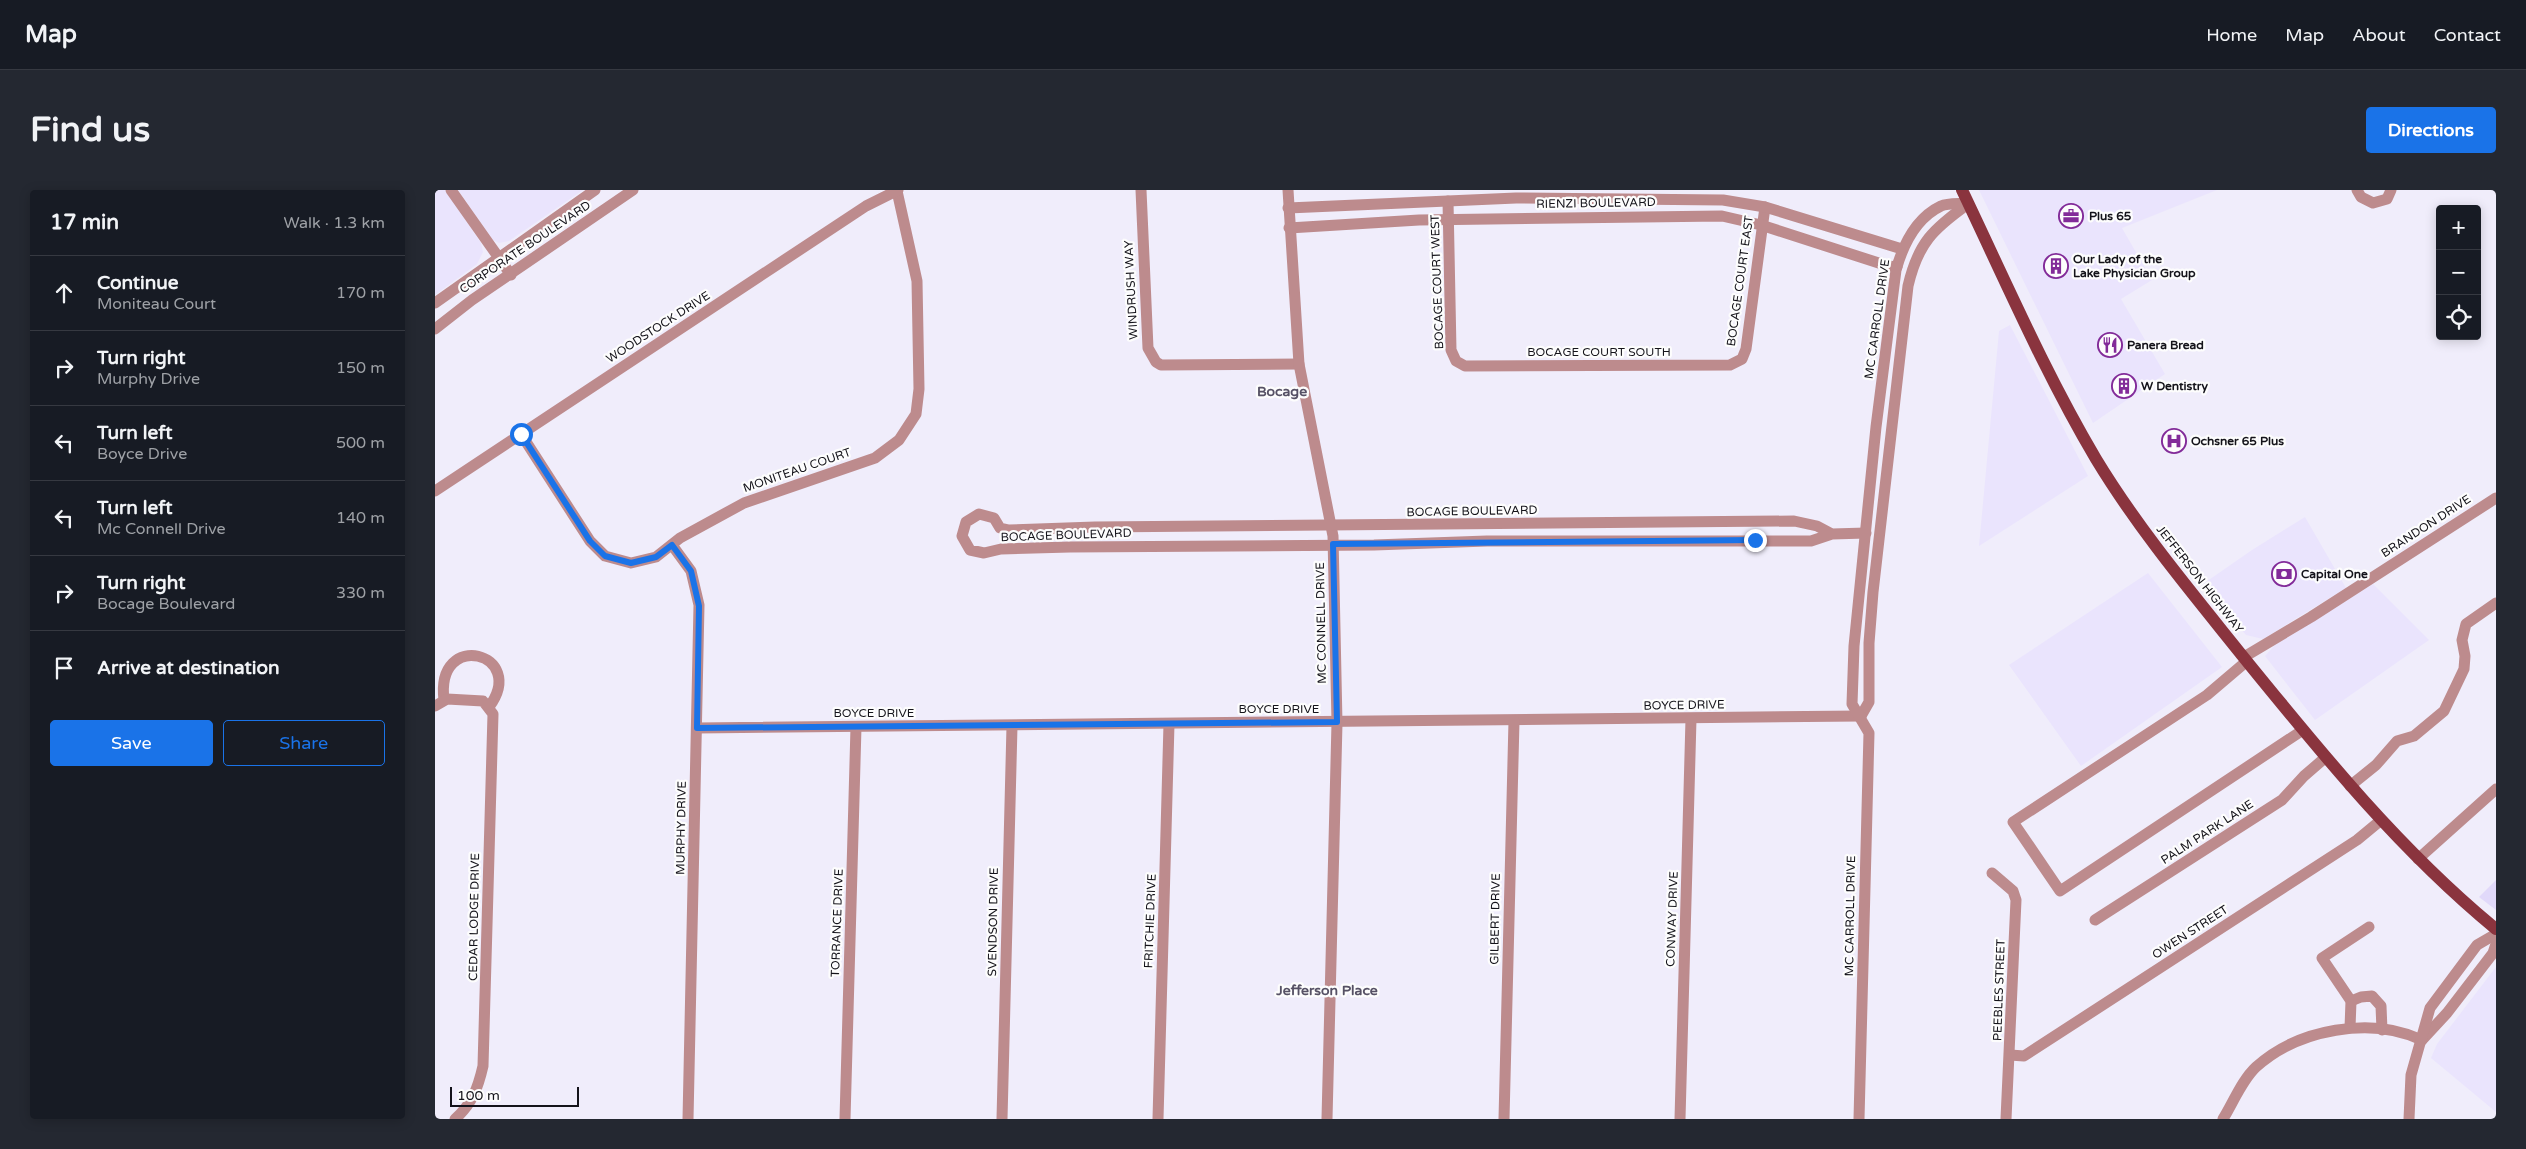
<!DOCTYPE html>
<html lang="en">
<head>
<meta charset="utf-8">
<style>
	:root { --surface:#171b24; --page:#242831; --text:#f1f3f6; --muted:#9ea1a6; --line:#363941; --accent:#1a73e8 }
	body { margin:0; font-family:"Varela Round",sans-serif; background:var(--page); color:var(--text) }
	.controls { position:absolute; right:15px; top:15px; display:grid; overflow:hidden; border-radius:5px; box-shadow:0 2px 12px #0003 }
	.controls button { width:45px; height:45px; display:grid; place-items:center; padding:0; border:0; border-bottom:1px solid var(--line); background:var(--surface); color:var(--text); font:25px sans-serif }
	.scale { position:absolute; left:15px; bottom:12px; width:129px; box-sizing:border-box; padding-left:5px; border:2px solid #14131a; border-top:0; font-size:14px; line-height:18px; white-space:nowrap; color:#14131a; -webkit-text-stroke:4px #fdfdfd; paint-order:stroke }
	.stop { position:absolute; width:15px; height:15px; margin:-11px; border:4px solid #1a73e8; border-radius:50%; background:#fff }
	.stop.end { background:#1a73e8; border-color:#fff; box-shadow:0 1px 5px #0008 }
	.list { margin:0; padding:0; list-style:none }
	h2 { display:flex; justify-content:space-between; align-items:center; height:65px; margin:0; padding:0 20px; font-size:21px }
	h2 small { font-size:16px; font-weight:400; color:var(--muted) }
	.list li { display:grid; grid-template-columns:32px 1fr auto; gap:15px; align-items:center; box-sizing:border-box; height:75px; padding:0 20px; border-top:1px solid var(--line) }
	.list b { display:block; font-size:19px; white-space:nowrap }
	.list p { margin:0; font-size:16px; white-space:nowrap; color:var(--muted) }
	.list em { font-size:16px; font-style:normal; color:var(--muted) }
	.actions { display:flex; gap:10px; padding:15px 20px }
	.actions a { flex:1; padding:11px 0; border:1px solid var(--accent); border-radius:5px; text-align:center; font-size:18px; color:var(--accent) }
	.actions .main { background:var(--accent); color:#fff }
	.icon { flex:none; width:28px; height:28px; fill:none; stroke:currentColor; stroke-width:2; stroke-linecap:round; stroke-linejoin:round }
	.map { position:relative; flex:none; width:2061px; height:929px; overflow:hidden; border-radius:5px }
	header { display:flex; align-items:center; gap:30px; box-sizing:border-box; height:70px; padding:0 25px; background:var(--surface); border-bottom:1px solid var(--line) }
	header strong { font-size:24px }
	nav { display:flex; gap:28px; margin-inline-start:auto; font-size:18px }
	.intro { display:flex; align-items:center; justify-content:space-between; box-sizing:border-box; height:120px; padding:0 30px }
	h1 { margin:0; font-size:35px }
	.button { padding:12px 22px; border-radius:5px; background:var(--accent); color:#fff; font-size:18px; font-weight:700 }
	main { display:flex; gap:30px; padding:0 30px }
	aside { flex:1; background:var(--surface); border-radius:5px; box-shadow:0 2px 12px #0003 }
	.map>svg:first-child { display:block }
	.built { fill:#eae4fd }
	.green { fill:#e1d9fa }
	.lines { fill:none; stroke-linecap:round; stroke-linejoin:round }
	.minor { stroke:#bd8b8d; stroke-width:11 }
	.major { stroke:#8a343e; stroke-width:12 }
	.route { stroke:#1a73e8; stroke-width:6 }
	.labels { text-anchor:middle; stroke-width:4.5; stroke-linejoin:round; paint-order:stroke }
	.street-label { font-size:12px; fill:#14131a; stroke:#fdfdfd }
	.poi-label { font-size:12px; font-weight:bold; fill:#14131a; stroke:#fdfdfd; text-anchor:start }
	.neighbourhood-label { font-size:14px; font-weight:bold; fill:#565165; stroke:#fdfdfd }
</style>
</head>
<body>
<header>
<strong>Map</strong>
<nav><a>Home</a><a>Map</a><a>About</a><a>Contact</a></nav>
</header>
<div class="intro"><h1>Find us</h1><a class="button">Directions</a></div>
<main>
<aside>
<h2>17 min<small>Walk · 1.3 km</small></h2>
<ul class="list">
<li><svg class="icon" aria-label="ahead" viewBox="0 0 24 24"><path d="M12 20V5M6 11l6-6 6 6"/></svg><div><b>Continue</b><p>Moniteau Court</p></div><em>170 m</em></li>
<li><svg class="icon" aria-label="right" viewBox="0 0 24 24"><path d="M7 20v-9h11M14 6l5 5-5 5"/></svg><div><b>Turn right</b><p>Murphy Drive</p></div><em>150 m</em></li>
<li><svg class="icon" aria-label="left" viewBox="0 0 24 24"><path d="M17 20v-9H6M10 6l-5 5 5 5"/></svg><div><b>Turn left</b><p>Boyce Drive</p></div><em>500 m</em></li>
<li><svg class="icon" aria-label="left" viewBox="0 0 24 24"><path d="M17 20v-9H6M10 6l-5 5 5 5"/></svg><div><b>Turn left</b><p>Mc Connell Drive</p></div><em>140 m</em></li>
<li><svg class="icon" aria-label="right" viewBox="0 0 24 24"><path d="M7 20v-9h11M14 6l5 5-5 5"/></svg><div><b>Turn right</b><p>Bocage Boulevard</p></div><em>330 m</em></li>
<li><svg class="icon" aria-label="arrive" viewBox="0 0 24 24"><path d="M6 21V4h12l-3 4 3 4H6"/></svg><div><b>Arrive at destination</b></div></li>
</ul>
<div class="actions"><a class="main">Save</a><a>Share</a></div>
</aside>
<div class="map">
<svg width="2061" height="929" viewBox="0 0 2061 929">
	<rect width="100%" height="100%" fill="#f0edfb"/>
	<g class="built">
		<polygon points="0,0 10,0 46,53 48,62 42,74 0,105"/>
		<polygon points="23,0 148,0 74,51 64,53 58,50"/>
		<polygon points="1544,0 1782,0 1687,38 1717,90 1686,109 1730,184 1658,233"/>
		<polygon points="1575,135 1653,286 1544,356 1564,141"/>
		<polygon points="1870,327 1911,398 1828,449 1811,445 1768,394 1817,360"/>
		<polygon points="1713,383 1787,477 1646,576 1574,475"/>
		<polygon points="1938,394 1994,450 1880,530 1830,466 1840,455"/>
		<polygon points="2061,777 2061,922 1996,868 2002,854"/>
	</g>
	<polygon class="green" points="2061,690 2061,720 2044,707"/>
	<g class="lines">
		<g class="minor">
			<polyline points="16,0 76,85"/>
			<polyline points="706,0 713,158 721,172 726,175 864,174"/>
			<polyline points="853,0 864,174 898,346 902,533 892,929"/>
			<polyline points="1922,0 1926,7 1938,13 1952,9 1956,0"/>
			<polyline points="1013,11 1016,160 1021,171 1030,176 1295,175 1307,169 1311,159 1330,17"/>
			<polyline points="853,18 1081,8 1288,10 1330,17 1467,59"/>
			<polyline points="854,38 984,30 1287,26 1326,35 1453,76 1462,77"/>
			<polyline points="0,113 160,0"/>
			<polyline points="0,139 37,110 198,0"/>
			<polyline points="86,244 155,351 170,366 196,373 221,367 245,348 309,313 440,268 464,250 481,224 484,199 482,91 462,1"/>
			<polyline points="0,301 431,16 463,0"/>
			<polyline points="1397,344 1382,336 1359,331 660,337 574,340 565,338 559,328 544,324 531,332 527,346 535,360 549,363 566,359 635,357 939,355 1052,351 1376,351 1397,344 1431,343"/>
			<polyline points="237,355 256,381 264,415 253,929"/>
			<polyline points="1809,467 1876,427 2061,308"/>
			<polyline points="1812,471 1772,505 1578,632 1625,701 1868,540"/>
			<path d="M9 510C0 438 94 463 54 517"/>
			<path d="M0 516 12 509 48 511 58 524 48 876C43 898 37 914 20 929"/>
			<path d="M1426 526 1434 512V453L1438 402 1473 96C1483 53 1498 39 1533 14"/>
			<polyline points="262,538 1426,526"/>
			<polyline points="1915,596 1941,575 1962,551 1979,546 2009,521 2029,479 2030,466 2027,450 2031,434 2061,413"/>
			<polyline points="1983,669 2061,599"/>
			<polyline points="1557,683 1578,701 1581,710 1571,929"/>
			<polyline points="1660,730 1847,610 1869,586 1891,567"/>
			<polyline points="1916,811 1926,807 1937,806 1946,816 1947,840"/>
			<polyline points="1915,838 1916,811 1887,768 1934,737"/>
			<polyline points="1987,850 2012,823 2058,763 2061,754"/>
			<polyline points="1575,865 1589,866 1922,650 1945,631"/>
			<polyline points="410,929 421,537"/>
			<polyline points="567,929 577,536"/>
			<polyline points="723,929 734,534"/>
			<polyline points="1069,929 1079,531"/>
			<polyline points="1245,929 1256,529"/>
			<path d="M1424 929 1434 543 1417 514 1419 456 1441 237 1461 80C1468 55 1481 28 1506 16 1513 13 1525 14 1533 13"/>
			<path d="M1788 929C1798 913 1807 890 1821 877 1863 839 1936 826 1987 850"/>
			<polyline points="1974,929 1976,885 1995,818 2042,755 2061,744"/>
		</g>
		<path class="major" d="M1527 0C1570 90 1610 183 1661 269 1704 340 1758 404 1810 469 1888 565 1965 660 2061 739"/>
	</g>
	<g class="lines">
		<polyline class="route" points="86,244 155,351 170,366 196,373 221,367 237,355 256,381 264,416 262,538 902,532 898,354 1320,350"/>
	</g>
	<defs>
		<symbol id="office-ring" viewBox="-11 -11 22 22"><circle r="9.5" fill="#fdfdfd" stroke="#822b99" stroke-width="1.5"/><path d="M-6-3h4V-5.5h4V-3h4V5H-6ZM-1-4.5V-3h2v-1.5ZM-6 0V1H6V0Z" fill="#822b99"/></symbol>
		<symbol id="building-ring" viewBox="-11 -11 22 22"><circle r="9.5" fill="#fdfdfd" stroke="#822b99" stroke-width="1.5"/><path d="M-4-6H4V6H1V3H-1V6H-4ZM-2.5-4.3h1.7v1.8h-1.7ZM.8-4.3h1.7v1.8H.8ZM-2.5-1h1.7V.8h-1.7ZM.8-1h1.7V.8H.8Z" fill="#822b99"/></symbol>
		<symbol id="restaurant-ring" viewBox="-11 -11 22 22"><circle r="9.5" fill="#fdfdfd" stroke="#822b99" stroke-width="1.5"/><path d="M-5-6h1v4h1v-4h1v4h1v-4h1v5L-1.5 .5V6h-2V.5L-5-1ZM5-6V6H3V1.5H1.5Q1.5-4 5-6Z" fill="#822b99"/></symbol>
		<symbol id="hospital-ring" viewBox="-11 -11 22 22"><circle r="9.5" fill="#fdfdfd" stroke="#822b99" stroke-width="1.5"/><path d="M-5-5h3v3.5h4V-5h3V5h-3V1.5h-4V5h-3Z" fill="#822b99"/></symbol>
		<symbol id="bank-ring" viewBox="-11 -11 22 22"><circle r="9.5" fill="#fdfdfd" stroke="#822b99" stroke-width="1.5"/><path d="M-6-4H6V4H-6ZM0-2.3a2.3 2.3 0 1 0 0 4.6a2.3 2.3 0 1 0 0-4.6Z" fill="#822b99"/></symbol>
	</defs>
	<g fill-rule="evenodd">
		<use href="#office-ring" x="1622" y="12" width="28" height="28"/>
		<use href="#building-ring" x="1607" y="62" width="28" height="28"/>
		<use href="#restaurant-ring" x="1661" y="141" width="28" height="28"/>
		<use href="#building-ring" x="1675" y="182" width="28" height="28"/>
		<use href="#hospital-ring" x="1725" y="237" width="28" height="28"/>
		<use href="#bank-ring" x="1835" y="370" width="28" height="28"/>
	</g>
	<g class="labels">
		<g class="street-label">
			<text transform="translate(1161 13) rotate(-1)" y="4">RIENZI BOULEVARD</text>
			<text transform="translate(90 57) rotate(-34)" y="4">CORPORATE BOULEVARD</text>
			<text transform="translate(1305 91) rotate(-82)" y="4">BOCAGE COURT EAST</text>
			<text transform="translate(1002 92) rotate(-92)" y="4">BOCAGE COURT WEST</text>
			<text transform="translate(696 100) rotate(-93)" y="4">WINDRUSH WAY</text>
			<text transform="translate(1442 129) rotate(-82)" y="4">MC CARROLL DRIVE</text>
			<text transform="translate(223 137) rotate(-33)" y="4">WOODSTOCK DRIVE</text>
			<text x="1164" y="166">BOCAGE COURT SOUTH</text>
			<text transform="translate(362 280) rotate(-19)" y="4">MONITEAU COURT</text>
			<text transform="translate(1037 321) rotate(-1)" y="4">BOCAGE BOULEVARD</text>
			<text transform="translate(1991 336) rotate(-33)" y="4">BRANDON DRIVE</text>
			<text transform="translate(631 345) rotate(-2)" y="4">BOCAGE BOULEVARD</text>
			<text transform="translate(1765 389) rotate(52)" y="4">JEFFERSON HIGHWAY</text>
			<text transform="translate(886 433) rotate(-91)" y="4">MC CONNELL DRIVE</text>
			<text transform="translate(1249 515) rotate(-1)" y="4">BOYCE DRIVE</text>
			<text x="844" y="523">BOYCE DRIVE</text>
			<text x="439" y="527">BOYCE DRIVE</text>
			<text transform="translate(246 638) rotate(-89)" y="4">MURPHY DRIVE</text>
			<text transform="translate(1772 642) rotate(-33)" y="4">PALM PARK LANE</text>
			<text transform="translate(1415 726) rotate(-89)" y="4">MC CARROLL DRIVE</text>
			<text transform="translate(39 727) rotate(-89)" y="4">CEDAR LODGE DRIVE</text>
			<text transform="translate(1060 729) rotate(-89)" y="4">GILBERT DRIVE</text>
			<text transform="translate(1237 729) rotate(-88)" y="4">CONWAY DRIVE</text>
			<text transform="translate(715 731) rotate(-88)" y="4">FRITCHIE DRIVE</text>
			<text transform="translate(558 732) rotate(-89)" y="4">SVENDSON DRIVE</text>
			<text transform="translate(402 733) rotate(-88)" y="4">TORRANCE DRIVE</text>
			<text transform="translate(1755 742) rotate(-33)" y="4">OWEN STREET</text>
			<text transform="translate(1564 800) rotate(-88)" y="4">PEEBLES STREET</text>
		</g>
		<g class="poi-label">
			<text x="1654" y="30">Plus 65</text>
			<text x="1638" y="73">Our Lady of the<tspan x="1638" dy="14">Lake Physician Group</tspan></text>
			<text x="1692" y="159">Panera Bread</text>
			<text x="1706" y="200">W Dentistry</text>
			<text x="1756" y="255">Ochsner 65 Plus</text>
			<text x="1866" y="388">Capital One</text>
		</g>
		<g class="neighbourhood-label">
			<text x="847" y="206">Bocage</text>
			<text x="892" y="805">Jefferson Place</text>
		</g>
	</g>
</svg>
<div class="controls">
<button>+</button>
<button>−</button>
<button><svg class="icon" aria-label="locate" viewBox="0 0 24 24"><circle cx="12" cy="12" r="6"/><path d="M12 2v4M12 18v4M2 12h4M18 12h4"/></svg></button>
</div>
<div class="scale">100 m</div>
<div class="stop" style="left:86px;top:244px"></div>
<div class="stop end" style="left:1320px;top:350px"></div>
</div>
</main>
</body>
</html>
